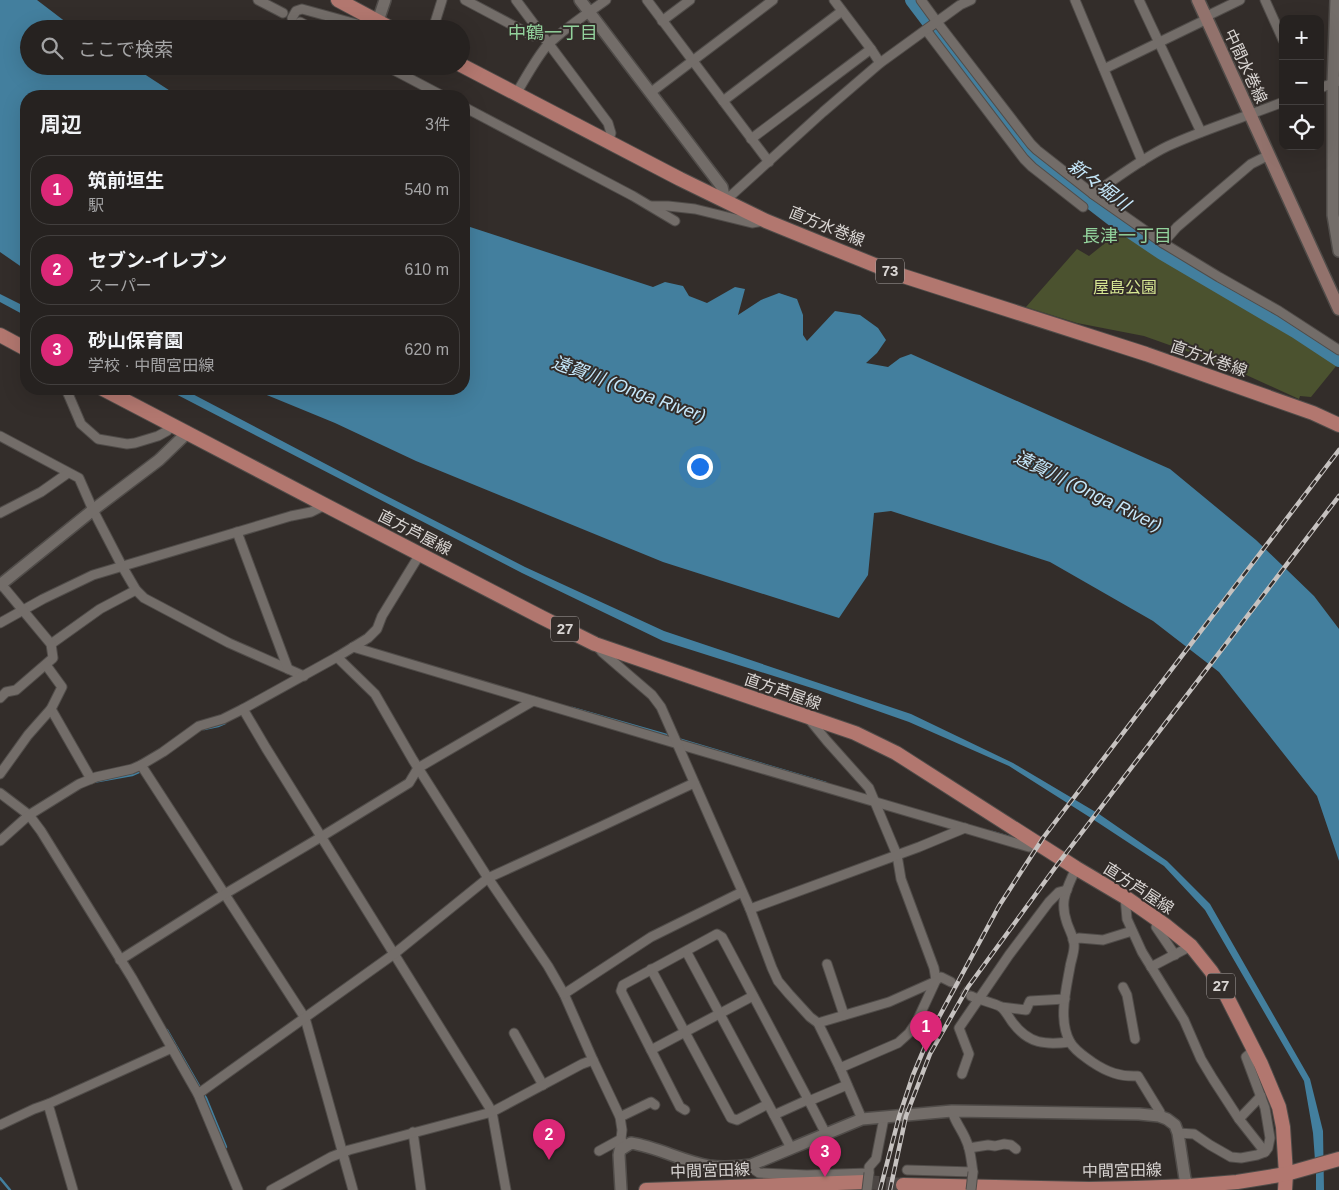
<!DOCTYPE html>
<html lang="ja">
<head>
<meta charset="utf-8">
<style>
	:root { --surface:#262220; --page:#322f2d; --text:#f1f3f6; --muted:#a4a4a5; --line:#423f3e; --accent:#db2777 }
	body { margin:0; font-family:Arial,"Noto Sans JP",sans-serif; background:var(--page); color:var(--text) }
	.controls { position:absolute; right:15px; top:15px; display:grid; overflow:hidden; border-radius:10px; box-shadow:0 5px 20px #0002 }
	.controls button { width:45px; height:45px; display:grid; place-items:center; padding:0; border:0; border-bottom:1px solid var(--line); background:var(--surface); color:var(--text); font:25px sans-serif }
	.you { position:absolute; left:699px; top:466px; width:18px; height:18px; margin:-12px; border:4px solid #fff; border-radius:50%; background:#1a73e8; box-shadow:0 0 0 8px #1a73e833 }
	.badge { display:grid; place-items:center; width:32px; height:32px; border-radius:50%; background:var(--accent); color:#fff; font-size:16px; font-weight:700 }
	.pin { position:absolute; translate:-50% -41px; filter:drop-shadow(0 1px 2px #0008) }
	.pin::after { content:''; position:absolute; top:26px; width:18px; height:15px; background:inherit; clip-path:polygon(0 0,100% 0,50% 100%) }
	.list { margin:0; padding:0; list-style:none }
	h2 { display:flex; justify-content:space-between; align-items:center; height:65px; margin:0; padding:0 20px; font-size:21px }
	h2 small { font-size:16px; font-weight:400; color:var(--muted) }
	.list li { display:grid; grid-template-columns:32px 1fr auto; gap:15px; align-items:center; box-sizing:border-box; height:70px; margin:0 10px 10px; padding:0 10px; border:1px solid var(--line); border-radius:20px }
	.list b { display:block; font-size:19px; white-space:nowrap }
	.list p { margin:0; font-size:16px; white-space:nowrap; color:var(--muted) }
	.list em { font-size:16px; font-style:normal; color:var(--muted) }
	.icon { flex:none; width:28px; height:28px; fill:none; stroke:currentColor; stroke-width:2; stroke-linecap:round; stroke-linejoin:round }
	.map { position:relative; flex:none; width:1339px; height:1190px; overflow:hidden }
	.search { position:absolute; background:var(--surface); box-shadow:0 5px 20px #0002; left:20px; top:20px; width:450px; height:55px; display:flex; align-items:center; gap:12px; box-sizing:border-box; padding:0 18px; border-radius:28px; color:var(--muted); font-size:19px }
	.panel { position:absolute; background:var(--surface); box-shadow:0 5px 20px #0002; left:20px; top:90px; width:450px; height:305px; border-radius:20px }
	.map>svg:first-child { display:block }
	.green { fill:#4b522f }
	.water { fill:#437f9e }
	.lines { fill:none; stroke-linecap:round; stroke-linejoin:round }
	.stream { stroke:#437f9e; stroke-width:2.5 }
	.river { stroke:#437f9e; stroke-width:14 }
	.minor-tunnel { stroke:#4c4644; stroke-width:9; stroke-dasharray:9 4.5; stroke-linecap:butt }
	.primary-tunnel { stroke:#4c4644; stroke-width:14; stroke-dasharray:14 7; stroke-linecap:butt }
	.minor-casing { stroke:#504c49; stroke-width:11 }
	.tertiary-casing { stroke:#504c49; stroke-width:14 }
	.secondary-casing { stroke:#504c49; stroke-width:15 }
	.primary-casing { stroke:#504c49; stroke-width:16 }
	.minor { stroke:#736d69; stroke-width:9 }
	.tertiary { stroke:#736d69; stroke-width:11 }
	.secondary { stroke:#92726c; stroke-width:12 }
	.primary { stroke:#b2776f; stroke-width:14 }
	.rail-casing { stroke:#c6c2c0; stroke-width:4.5 }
	.rail { stroke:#332d2a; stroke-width:2.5; stroke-dasharray:8; stroke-linecap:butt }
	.minor-bridge-casing { stroke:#504c49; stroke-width:11; stroke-linecap:butt }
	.minor-bridge { stroke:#736d69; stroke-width:9 }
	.labels { text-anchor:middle; stroke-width:4; stroke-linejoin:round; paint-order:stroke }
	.shield { fill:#332d2a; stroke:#a8a3a1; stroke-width:1 }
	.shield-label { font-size:15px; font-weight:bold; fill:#dad6d4 }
	.street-label { font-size:16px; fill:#dad6d4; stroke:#332d2a }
	.park-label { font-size:16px; fill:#d6e692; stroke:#332d2a }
	.neighbourhood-label { font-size:18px; fill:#92d29c; stroke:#332d2a }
	.water-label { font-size:18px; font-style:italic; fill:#c6e8fb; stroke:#332d2a }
</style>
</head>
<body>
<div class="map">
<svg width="1339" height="1190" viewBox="0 0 1339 1190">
	<rect width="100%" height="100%" fill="#332d2a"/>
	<polygon class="green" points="1119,232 1225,291 1337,365 1311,397 1300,396 1299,399 1220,363 1144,336 1077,323 1026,307 1077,249 1089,256"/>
	<g class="water">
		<polygon points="0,0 37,0 75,29 29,29 29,66 132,66 178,96 26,96 26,270 0,252"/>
		<polygon points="464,225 653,287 665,282 683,286 689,296 707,303 735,287 745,289 738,315 761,300 779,293 797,299 803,315 803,335 807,341 835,311 860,315 878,328 886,340 877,353 866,363 888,367 900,358 911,354 1170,469 1256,540 1314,596 1339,629 1339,861 1317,796 1219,672 1153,621 1050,562 891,511 874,513 868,575 839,618 663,562 416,461 335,423 252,389 464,389"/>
		<polygon points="0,294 26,307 26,316 0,302"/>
		<polygon points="166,389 183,389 379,492 525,567 664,631 911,714 1013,763 1099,814 1167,861 1210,904 1310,1079 1323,1131 1324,1190 1316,1190 1316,1174 1313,1133 1304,1081 1205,910 1164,866 1091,818 1009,766 909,722 818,690 663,641 522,573"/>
	</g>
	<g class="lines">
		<g class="stream">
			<polyline points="572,708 670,736"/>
			<polyline points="204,729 218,726 225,723"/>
			<polyline points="678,739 826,783"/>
			<polyline points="93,782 132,775 141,771"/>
			<polyline points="992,832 1020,840"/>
			<polyline points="167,1030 206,1098 226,1147"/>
			<polyline points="0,1178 10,1190"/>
		</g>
		<polyline class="river" points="912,0 1028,154 1116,222 1162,253 1295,331 1339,360"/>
		<polyline class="minor-tunnel" points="951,982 971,996"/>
		<polyline class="primary-tunnel" points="865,1182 903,1185"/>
		<defs>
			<g id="minor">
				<polyline points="258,0 283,13"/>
				<polyline points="465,0 533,36 543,35"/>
				<polyline points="516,0 608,123 611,133 608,142"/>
				<polyline points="647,0 769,162"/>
				<polyline points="834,0 871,49 880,63"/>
				<polyline points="921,0 937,22 1031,144 1037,150 1093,194 1163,243 1219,277 1279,311 1339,350"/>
				<polyline points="1075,0 1142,161"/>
				<polyline points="1139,0 1201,132"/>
				<polyline points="1265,0 1283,40"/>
				<polyline points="292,18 296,11 302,9 375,29"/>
				<polyline points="662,21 690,0"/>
				<polyline points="300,22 313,29"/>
				<polyline points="433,29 442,0"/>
				<polyline points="926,30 1024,159 1032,167 1083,207"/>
				<polyline points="386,66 443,96"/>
				<polyline points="1104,69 1203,21 1205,17 1240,0"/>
				<polyline points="1320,88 1339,81"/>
				<polyline points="650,93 773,0"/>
				<path d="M516 94C525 79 534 62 545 48 560 31 587 14 606 0"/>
				<polyline points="723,101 842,11"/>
				<polyline points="464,107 633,196 675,221"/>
				<polyline points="751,139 871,49"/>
				<path d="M1093 194C1117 178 1141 159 1168 146 1205 129 1245 117 1283 102"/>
				<polyline points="725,201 823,112 880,63 960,5 971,0"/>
				<polyline points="651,206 668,206 695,209 752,223 764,221"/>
				<polyline points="1163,243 1177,227 1251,164 1269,155"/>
				<polyline points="66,389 81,424 98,439 127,444 135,443 158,436 167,431 172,425"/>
				<polyline points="0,436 79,478 93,510 122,566 136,590 144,598 229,643 304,676"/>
				<polyline points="0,513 41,492 68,473"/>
				<polyline points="237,532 288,669"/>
				<polyline points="0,623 43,599 93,575 291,516 311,512 325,505"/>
				<polyline points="51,644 100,609 136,590"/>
				<polyline points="353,647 678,744 1029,847 1037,843"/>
				<polyline points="598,647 602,652 652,695 661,707 750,909 772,968 778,981 789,994 810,1017 818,1023 840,1068 862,1119"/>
				<polyline points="337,657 375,694 413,760 488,878 548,966 564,994 593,1060 620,1117 622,1130 621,1139 624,1146"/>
				<polyline points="0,698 6,692 16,690 53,658 51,644 1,584"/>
				<polyline points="51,709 91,779"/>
				<polyline points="243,709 266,748 488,1105 492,1112 506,1190"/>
				<polyline points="809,719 827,741 869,788 897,855 901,879 934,968 936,980 917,1021 909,1033 898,1043 840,1068"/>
				<polyline points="141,765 305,1018 353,1190"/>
				<polyline points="0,774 28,735 51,709 62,687 46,665"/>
				<polyline points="0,793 29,815 41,831 132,978 190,1080 198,1094 238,1190"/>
				<polyline points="0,841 29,815 79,784 96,777 132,769 141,765 163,752 199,726 223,719 243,709 337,657 368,638 377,629 382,616 420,554"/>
				<path d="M1076 868C1067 889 1059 900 1067 923 1069 929 1074 938 1074 944 1075 951 1071 960 1070 967 1066 990 1058 1020 1070 1042 1075 1051 1084 1056 1092 1062 1107 1072 1120 1077 1138 1076L1160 1112 1159 1116"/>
				<polyline points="1125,897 1127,919 1142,952 1184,1020 1201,1059 1213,1079 1239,1119 1265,1152"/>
				<polyline points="750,909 919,847 965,828"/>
				<polyline points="1156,927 1175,955"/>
				<polyline points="1073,940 1079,938 1103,940 1132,931"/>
				<polyline points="120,960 218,898 321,837 409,783 418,768 533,701"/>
				<polyline points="827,964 844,1015"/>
				<polyline points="1151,967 1191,946"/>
				<polyline points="651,969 731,1118 737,1120 768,1104"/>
				<polyline points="936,980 941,977 951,982"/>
				<polyline points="1123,987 1127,995 1135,1039"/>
				<polyline points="564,994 651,937 742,892"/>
				<path d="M971 996C979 1000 995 1003 1001 1007 1006 1011 1009 1018 1013 1023 1029 1044 1045 1045 1070 1042"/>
				<polyline points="1001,1007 1026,1010 1030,1001 1065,999"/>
				<polyline points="818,1023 889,1002 934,982"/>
				<polyline points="514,1033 543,1085"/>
				<polyline points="651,1050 753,996"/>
				<polyline points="962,1074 969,1054 959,1028 1009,955 1049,902 1059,892 1067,890"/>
				<polyline points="198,1094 394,954 488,878 602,826 694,783"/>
				<polyline points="48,1104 73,1190"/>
				<polyline points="685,1110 680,1107 621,991 623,985 717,934 722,937 729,950 809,1101 805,1101 774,1115 686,951"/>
				<polyline points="774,1115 791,1148"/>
				<polyline points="620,1117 651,1102 655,1105"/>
				<polyline points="1239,1119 1261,1096"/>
				<polyline points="0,1125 34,1109 48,1104 172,1048"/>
				<polyline points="413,1132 421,1190"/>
				<polyline points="1178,1133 1194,1134 1210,1145 1231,1157 1241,1158 1257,1155 1265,1152 1268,1148 1270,1138 1265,1108 1246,1057 1254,1050"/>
				<polyline points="826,1134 809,1101 847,1085"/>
				<polyline points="969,1148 988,1145 995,1146 1004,1144 1011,1145 1016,1149"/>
				<polyline points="599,1151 621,1139"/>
				<polyline points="751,1165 753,1169 759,1173 807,1175 869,1173 869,1167 876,1159 884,1118"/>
				<path d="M907 1170 973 1172C971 1161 971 1150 966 1140 962 1130 955 1122 952 1111"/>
				<polyline points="271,1190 331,1157 349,1150 492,1112 582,1064 593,1060"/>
			</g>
			<g id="tertiary">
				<polyline points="580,0 722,187 725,201"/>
				<polyline points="1336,0 1333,84 1333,215 1339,251"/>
				<polyline points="378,21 385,0"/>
				<polyline points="0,585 93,510 159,460 187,433"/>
				<path d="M621 1190 619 1155 620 1150 631 1143C657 1147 682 1161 709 1166 723 1168 737 1167 751 1165L862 1119 952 1111 1139 1114 1159 1116 1167 1119 1175 1125 1178 1133 1185 1179 1189 1186"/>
			</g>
			<polyline id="secondary" points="1198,0 1339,309"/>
			<g id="primary">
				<polyline points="338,0 392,29"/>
				<polyline points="461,65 680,179 766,221 825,245 897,274 1146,354 1313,413 1339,425"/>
				<polyline points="0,335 26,349"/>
				<polyline points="103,389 325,505 541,617 595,644 855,733 896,753 1076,868 1125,897 1165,925 1191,946 1211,971 1225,993 1261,1064 1279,1107 1283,1127 1286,1174 1285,1190"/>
				<polyline points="903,1185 1089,1189 1136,1188 1189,1186 1237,1182 1286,1174 1339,1159"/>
				<polyline points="646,1190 865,1182"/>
			</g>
		</defs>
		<use href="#minor" class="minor-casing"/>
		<use href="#tertiary" class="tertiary-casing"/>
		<use href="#secondary" class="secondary-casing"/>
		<use href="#primary" class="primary-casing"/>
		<use href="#minor" class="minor"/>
		<use href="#tertiary" class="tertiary"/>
		<use href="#secondary" class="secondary"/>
		<use href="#primary" class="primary"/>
		<defs>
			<g id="rail">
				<polyline points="880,1190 899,1117 913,1075 932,1030 999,906 1043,838 1339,450"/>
				<polyline points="890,1190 906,1116 930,1054 968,987 1057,865 1339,496"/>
			</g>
		</defs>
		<use href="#rail" class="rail-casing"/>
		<use href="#rail" class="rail"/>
		<defs>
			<g id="minor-bridge">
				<polyline points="867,1190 869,1173"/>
				<polyline points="971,1190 973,1172"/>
			</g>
		</defs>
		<use href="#minor-bridge" class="minor-bridge-casing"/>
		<use href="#minor-bridge" class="minor-bridge"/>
	</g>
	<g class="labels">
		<g class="shield">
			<rect x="876" y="258.5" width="28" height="25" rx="4"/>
			<rect x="551" y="616.5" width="28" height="25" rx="4"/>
			<rect x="1207" y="973.5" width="28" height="25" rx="4"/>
		</g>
		<g class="shield-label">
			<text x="890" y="276">73</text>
			<text x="565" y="634">27</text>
			<text x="1221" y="991">27</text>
		</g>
		<g class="street-label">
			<text transform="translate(1246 66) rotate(65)" y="6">中間水巻線</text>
			<text transform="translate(827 226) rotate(22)" y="6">直方水巻線</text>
			<text transform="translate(1209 358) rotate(19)" y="6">直方水巻線</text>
			<text transform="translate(415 532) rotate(27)" y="6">直方芦屋線</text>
			<text transform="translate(783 691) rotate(19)" y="6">直方芦屋線</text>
			<text transform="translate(1139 888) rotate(33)" y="6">直方芦屋線</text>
			<text transform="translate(710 1170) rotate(-2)" y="6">中間宮田線</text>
			<text transform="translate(1122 1170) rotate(-1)" y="6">中間宮田線</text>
		</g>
		<g class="park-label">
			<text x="1125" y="293">屋島公園</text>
		</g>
		<g class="neighbourhood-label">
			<text x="553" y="39">中鶴一丁目</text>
			<text x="1127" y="242">長津一丁目</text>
		</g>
		<g class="water-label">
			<text transform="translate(1099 185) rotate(37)" y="6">新々堀川</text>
			<text transform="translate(629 389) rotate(20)" y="6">遠賀川 (Onga River)</text>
			<text transform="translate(1088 491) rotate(26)" y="6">遠賀川 (Onga River)</text>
		</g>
	</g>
</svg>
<div class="controls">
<button>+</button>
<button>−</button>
<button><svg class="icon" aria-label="locate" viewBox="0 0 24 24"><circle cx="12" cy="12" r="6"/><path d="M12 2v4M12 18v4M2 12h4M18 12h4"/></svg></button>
</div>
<div class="you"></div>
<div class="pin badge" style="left:926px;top:1052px">1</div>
<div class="pin badge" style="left:549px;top:1160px">2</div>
<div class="pin badge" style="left:825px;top:1177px">3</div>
<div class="search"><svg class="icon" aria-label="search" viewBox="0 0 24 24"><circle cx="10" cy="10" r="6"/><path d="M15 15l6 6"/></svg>ここで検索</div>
<section class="panel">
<h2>周辺<small>3件</small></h2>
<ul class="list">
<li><span class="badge">1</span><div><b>筑前垣生</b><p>駅</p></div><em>540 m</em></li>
<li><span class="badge">2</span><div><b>セブン-イレブン</b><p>スーパー</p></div><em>610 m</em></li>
<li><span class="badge">3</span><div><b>砂山保育園</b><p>学校 · 中間宮田線</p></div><em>620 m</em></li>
</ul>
</section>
</div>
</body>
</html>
